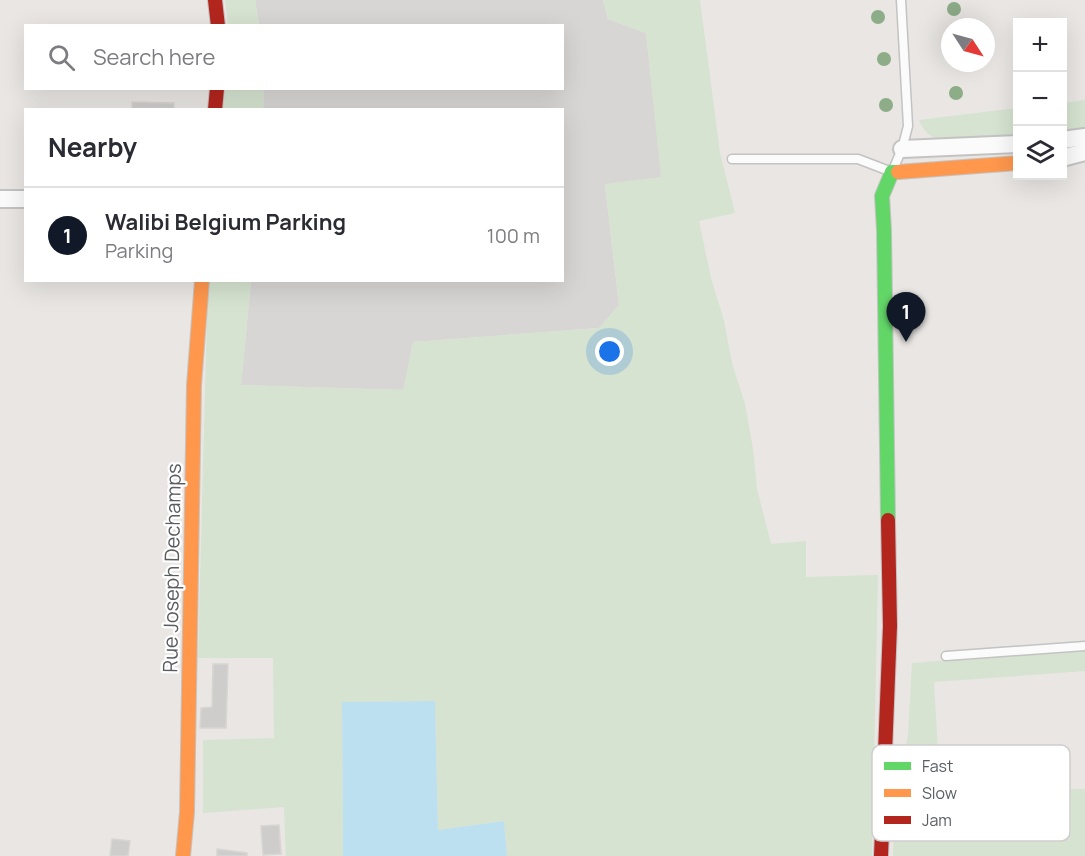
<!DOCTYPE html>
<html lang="en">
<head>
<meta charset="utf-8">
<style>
	:root { --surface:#fff; --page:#f7f7f7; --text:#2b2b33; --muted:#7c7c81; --line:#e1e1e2; --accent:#111827 }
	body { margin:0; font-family:Manrope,sans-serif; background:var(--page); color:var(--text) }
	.controls { position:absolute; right:18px; top:18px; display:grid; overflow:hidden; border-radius:0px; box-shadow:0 6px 24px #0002 }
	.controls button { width:54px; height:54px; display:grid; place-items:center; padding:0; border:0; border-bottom:2px solid var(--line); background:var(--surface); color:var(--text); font:30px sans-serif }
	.compass { position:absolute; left:941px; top:18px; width:54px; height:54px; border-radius:50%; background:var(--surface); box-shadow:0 6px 24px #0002; rotate:126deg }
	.you { position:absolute; left:610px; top:352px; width:21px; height:21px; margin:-15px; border:4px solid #fff; border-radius:50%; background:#1a73e8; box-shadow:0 0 0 9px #1a73e833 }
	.badge { display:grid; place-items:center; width:39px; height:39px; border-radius:50%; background:var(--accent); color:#fff; font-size:20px; font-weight:700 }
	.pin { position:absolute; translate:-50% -50px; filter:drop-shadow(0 2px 3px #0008) }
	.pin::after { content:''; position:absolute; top:32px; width:21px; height:18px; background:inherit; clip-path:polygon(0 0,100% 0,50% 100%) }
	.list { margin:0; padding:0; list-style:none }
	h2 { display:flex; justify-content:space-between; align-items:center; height:78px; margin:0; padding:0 24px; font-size:26px }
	h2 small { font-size:20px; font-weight:400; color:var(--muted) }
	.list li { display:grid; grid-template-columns:39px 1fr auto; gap:18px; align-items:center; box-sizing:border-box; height:96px; padding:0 24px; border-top:2px solid var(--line) }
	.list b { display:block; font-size:22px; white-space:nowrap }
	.list p { margin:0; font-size:20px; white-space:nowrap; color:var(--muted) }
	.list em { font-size:20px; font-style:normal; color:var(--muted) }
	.icon { flex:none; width:33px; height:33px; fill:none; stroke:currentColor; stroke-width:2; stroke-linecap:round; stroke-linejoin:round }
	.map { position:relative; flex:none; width:1085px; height:856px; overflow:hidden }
	.search { position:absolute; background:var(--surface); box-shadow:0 6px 24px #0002; left:24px; top:24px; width:540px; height:66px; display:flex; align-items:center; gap:15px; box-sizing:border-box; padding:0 21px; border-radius:0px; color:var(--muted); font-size:22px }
	.panel { position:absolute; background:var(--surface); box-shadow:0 6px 24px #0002; left:24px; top:108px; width:540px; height:174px; border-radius:0px }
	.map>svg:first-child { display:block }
	.industrial { fill:#d8d6d4 }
	.green { fill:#d5e3d0 }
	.water { fill:#bce0ef }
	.building { fill:#cfcdcc; stroke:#d8d6d2; stroke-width:1.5 }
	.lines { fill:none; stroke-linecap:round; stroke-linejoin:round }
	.lane-casing { stroke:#c3c3c3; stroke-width:11 }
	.street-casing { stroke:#c3c3c3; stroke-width:20 }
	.fast-casing { stroke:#c3c3c3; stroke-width:16 }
	.slow-casing { stroke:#c3c3c3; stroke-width:16 }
	.jam-casing { stroke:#c3c3c3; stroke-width:16 }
	.lane { stroke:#fcfbfb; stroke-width:8 }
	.street { stroke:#fcfbfb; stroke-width:16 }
	.fast { stroke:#63d668; stroke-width:14 }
	.slow { stroke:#ff974d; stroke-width:14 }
	.jam { stroke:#b3261e; stroke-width:14 }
	.tree { fill:#8dac88 }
	.labels { text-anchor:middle; stroke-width:4.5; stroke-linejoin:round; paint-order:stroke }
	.street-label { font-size:20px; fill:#5a5d60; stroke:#fff }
	.key { fill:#fff; stroke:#cececf; stroke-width:1.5 }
	.key-label { font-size:16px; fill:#5a5d60 }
</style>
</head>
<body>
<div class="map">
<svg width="1085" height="856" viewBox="0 0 1085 856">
	<rect width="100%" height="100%" fill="#e9e6e3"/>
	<polygon class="industrial" points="255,0 603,0 608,19 646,33 662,177 605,185 619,305 599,328 413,342 404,390 241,385 251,281 562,280 562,110 263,109 264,89 562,88 562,26 259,25"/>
	<g class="green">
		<polygon points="225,0 255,0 259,25 228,25"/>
		<polygon points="603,0 700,0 720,153 735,213 699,221 711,278 724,321 732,363 745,404 753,449 757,489 771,544 806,541 806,577 878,575 872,856 507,856 504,821 438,830 435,701 342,702 343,856 286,856 284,807 203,813 203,740 274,738 273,658 198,658 208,281 251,281 241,385 403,390 413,342 599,328 619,305 605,184 661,177 646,33 608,19"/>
		<polygon points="225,89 264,89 263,109 223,110"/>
		<polygon points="1085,100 1085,131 1063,133 1063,103"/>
		<path d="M1017 108V136L942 141C930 137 924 132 919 120Z"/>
		<polygon points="1085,649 1085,671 934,682 940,789 1011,786 1068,789 1085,789 1085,856 893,856 895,794 908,736 912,663"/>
	</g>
	<polygon class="water" points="435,701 438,830 504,821 507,856 343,856 342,702"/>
	<g class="building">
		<polygon points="132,102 174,103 174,110 132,110"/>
		<polygon points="213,664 228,664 226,728 200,728 201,708 212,707"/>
		<polygon points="279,825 281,854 263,855 261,826"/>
		<polygon points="112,839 130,841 128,856 110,856"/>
		<polygon points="217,849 247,853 247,856 217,856"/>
	</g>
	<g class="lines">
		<defs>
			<g id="lane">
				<polyline points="732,159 858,159 892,172 902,149 908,126 901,0"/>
				<polyline points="946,656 1085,646"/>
			</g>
			<g id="street">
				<polyline points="1062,140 1085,137"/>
				<polyline points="902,149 1018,144"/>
				<polyline points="1062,158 1085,152"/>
				<polyline points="0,199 26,199"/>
			</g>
			<polyline id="fast" points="888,520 884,230 882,196 892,172 898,172"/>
			<g id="slow">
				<polyline points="898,172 1018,163"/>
				<polyline points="183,856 187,812 194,385 202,280"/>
			</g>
			<g id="jam">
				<polyline points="215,0 218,26"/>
				<polyline points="215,110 217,88"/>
				<polyline points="881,856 890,626 888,520"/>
			</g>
		</defs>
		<use href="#lane" class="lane-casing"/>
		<use href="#street" class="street-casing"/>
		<use href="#fast" class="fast-casing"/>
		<use href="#slow" class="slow-casing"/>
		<use href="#jam" class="jam-casing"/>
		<use href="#lane" class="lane"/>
		<use href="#street" class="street"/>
		<use href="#fast" class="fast"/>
		<use href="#slow" class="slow"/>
		<use href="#jam" class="jam"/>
	</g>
	<g class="tree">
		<circle cx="954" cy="9" r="7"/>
		<circle cx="878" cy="17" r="7"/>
		<circle cx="884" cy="59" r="7"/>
		<circle cx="956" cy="93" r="7"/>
		<circle cx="886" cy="105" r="7"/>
	</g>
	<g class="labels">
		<g class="street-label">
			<text transform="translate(172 568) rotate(-89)" y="7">Rue Joseph Dechamps</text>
		</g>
	</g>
	<rect x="872" y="745" width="198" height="96" rx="9" class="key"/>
	<rect x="884" y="762" width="27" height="8" fill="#63d668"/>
	<rect x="884" y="789" width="27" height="8" fill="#ff974d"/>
	<rect x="884" y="816" width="27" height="8" fill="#b3261e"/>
	<g class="key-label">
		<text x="922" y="772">Fast</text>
		<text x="922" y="799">Slow</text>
		<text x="922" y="826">Jam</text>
	</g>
</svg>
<div class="controls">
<button>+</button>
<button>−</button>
<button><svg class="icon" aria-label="layers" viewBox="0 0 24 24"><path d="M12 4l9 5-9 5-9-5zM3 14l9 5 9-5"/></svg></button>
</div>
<svg class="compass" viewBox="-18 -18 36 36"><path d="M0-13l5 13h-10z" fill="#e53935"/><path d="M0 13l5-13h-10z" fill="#7c7c81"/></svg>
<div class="you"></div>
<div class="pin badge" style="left:906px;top:342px">1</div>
<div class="search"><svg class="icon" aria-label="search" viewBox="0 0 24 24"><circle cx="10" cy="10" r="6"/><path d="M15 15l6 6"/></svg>Search here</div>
<section class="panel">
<h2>Nearby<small></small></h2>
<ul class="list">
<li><span class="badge">1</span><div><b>Walibi Belgium Parking</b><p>Parking</p></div><em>100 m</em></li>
</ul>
</section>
</div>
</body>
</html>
